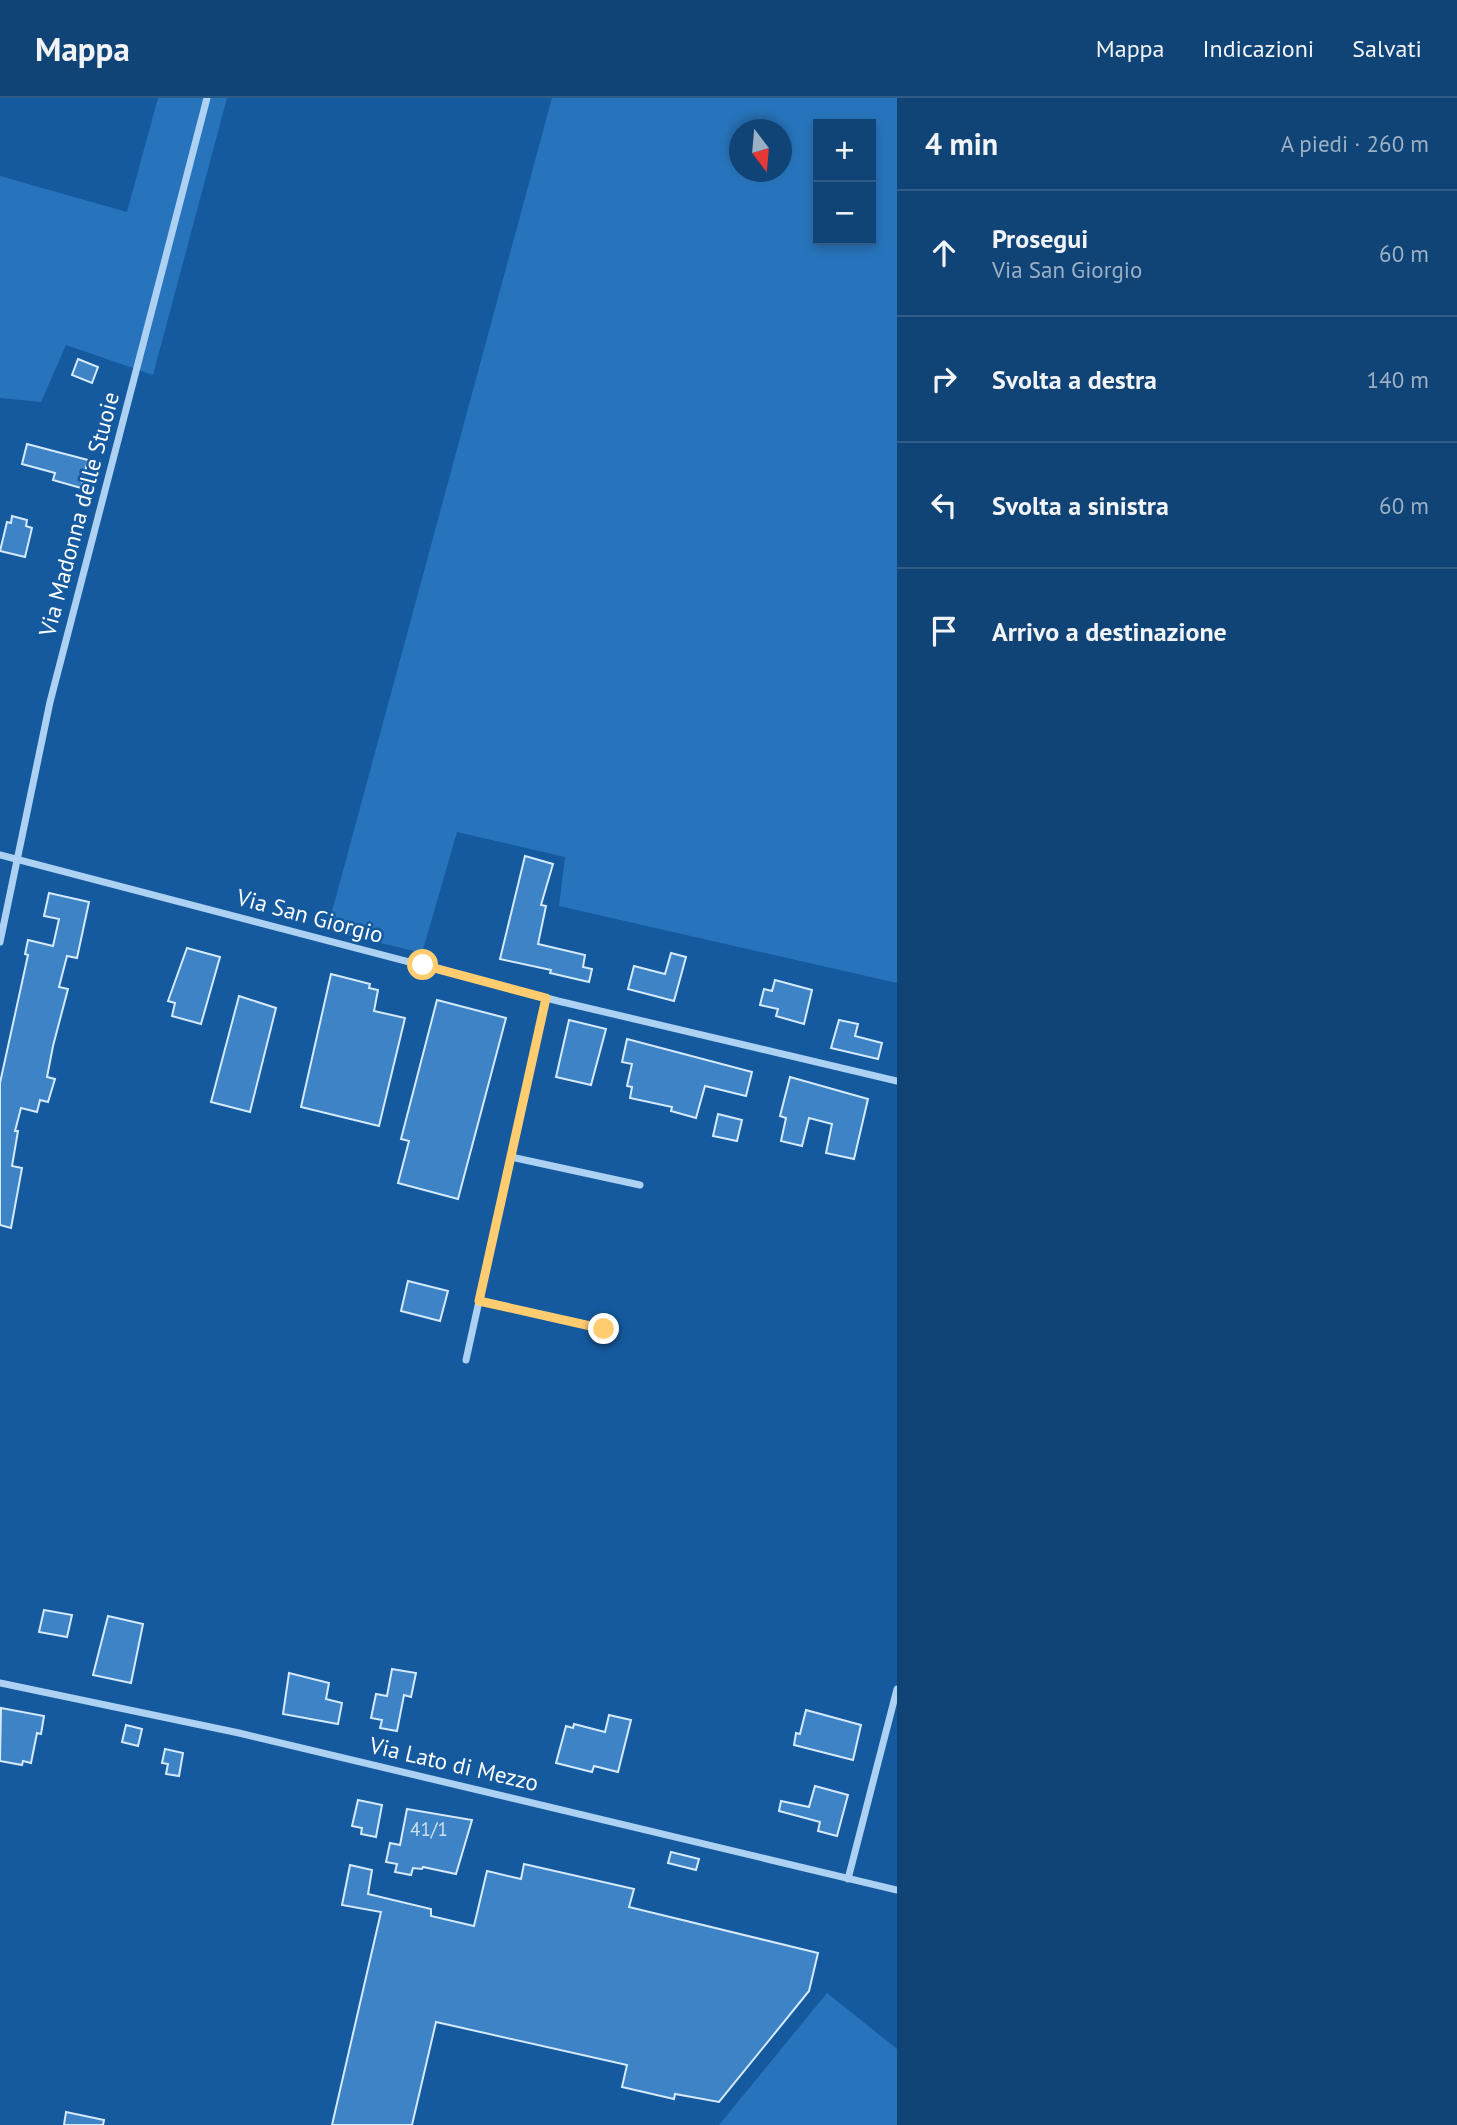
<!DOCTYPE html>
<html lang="it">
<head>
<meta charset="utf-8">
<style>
	:root { --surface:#104476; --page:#194b7b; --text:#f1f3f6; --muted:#9cb0c5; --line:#305c88 }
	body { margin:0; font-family:"PT Sans",sans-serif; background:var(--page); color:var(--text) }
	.controls { position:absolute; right:21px; top:21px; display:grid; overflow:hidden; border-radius:0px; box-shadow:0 4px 10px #0003 }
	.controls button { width:63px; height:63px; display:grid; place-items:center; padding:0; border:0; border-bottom:2px solid var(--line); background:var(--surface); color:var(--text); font:35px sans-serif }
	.compass { position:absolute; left:729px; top:21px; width:63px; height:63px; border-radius:50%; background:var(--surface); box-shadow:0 4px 10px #0003; rotate:164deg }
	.stop { position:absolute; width:21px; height:21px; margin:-16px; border:5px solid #ffcc6f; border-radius:50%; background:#fff }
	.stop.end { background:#ffcc6f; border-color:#fff; box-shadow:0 2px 7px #0008 }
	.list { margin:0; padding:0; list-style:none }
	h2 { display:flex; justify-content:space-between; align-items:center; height:91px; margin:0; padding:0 28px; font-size:30px }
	h2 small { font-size:23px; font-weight:400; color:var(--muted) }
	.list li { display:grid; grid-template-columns:46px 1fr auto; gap:21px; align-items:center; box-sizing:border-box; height:126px; padding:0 28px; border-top:2px solid var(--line) }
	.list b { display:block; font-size:26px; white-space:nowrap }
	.list p { margin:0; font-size:23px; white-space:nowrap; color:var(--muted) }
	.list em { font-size:23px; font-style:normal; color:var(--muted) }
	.icon { flex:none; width:38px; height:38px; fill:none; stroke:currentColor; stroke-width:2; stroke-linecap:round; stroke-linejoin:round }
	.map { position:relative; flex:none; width:897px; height:2027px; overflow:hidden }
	header { display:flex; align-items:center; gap:42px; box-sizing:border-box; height:98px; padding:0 35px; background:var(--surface); border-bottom:2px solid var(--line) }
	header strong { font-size:33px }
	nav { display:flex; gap:38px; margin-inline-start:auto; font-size:24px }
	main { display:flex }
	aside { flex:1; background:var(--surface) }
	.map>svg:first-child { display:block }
	.green { fill:#2874bc; fill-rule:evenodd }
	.building { fill:#3d83c5; stroke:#d5eafd; stroke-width:2 }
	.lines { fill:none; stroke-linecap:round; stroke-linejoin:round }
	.minor { stroke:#acd1f3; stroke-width:7 }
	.route { stroke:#ffcc6f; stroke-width:9 }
	.labels { text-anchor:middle; stroke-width:5; stroke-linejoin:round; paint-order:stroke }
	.number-label { font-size:19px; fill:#cee0f0 }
	.street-label { font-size:23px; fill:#fff; stroke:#155a9e }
</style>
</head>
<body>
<header>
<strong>Mappa</strong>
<nav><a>Mappa</a><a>Indicazioni</a><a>Salvati</a></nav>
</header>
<main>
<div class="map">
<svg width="897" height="2027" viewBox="0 0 897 2027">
	<rect width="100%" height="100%" fill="#155a9e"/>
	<g class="green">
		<polygon points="158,0 227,0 153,277 66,247 41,304 0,300 0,78 127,114"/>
		<path d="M552 0H897V885L559 808 565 759 457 734 422 855 327 832ZM871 26V142H818V26ZM740 32H782V74H740Z"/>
		<polygon points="827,1895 897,1951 897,2027 719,2027"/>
	</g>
	<g class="building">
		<polygon points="78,261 98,269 92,285 72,277"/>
		<polygon points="27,346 88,362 81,390 53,382 55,375 22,366"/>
		<polygon points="12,418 27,422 26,428 32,430 25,459 0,453 7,424 11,425"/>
		<polygon points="525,758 553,766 541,807 546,808 538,846 585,857 583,869 592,871 589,884 550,875 551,872 500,861"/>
		<polygon points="49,795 89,804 77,860 67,858 59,889 68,891 53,948 47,979 55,981 48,1004 40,1002 37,1014 21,1010 15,1033 18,1033 12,1068 22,1070 11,1130 0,1127 0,985 28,857 25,856 28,842 53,848 59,821 44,818"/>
		<polygon points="187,850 220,859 201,926 172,918 175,905 168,903"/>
		<polygon points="671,855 686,859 674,903 628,891 634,868 665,876"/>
		<polygon points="331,876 370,886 369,890 378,892 374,913 405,920 379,1028 301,1009"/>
		<polygon points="775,882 812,892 804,926 776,918 778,911 760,907 764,891 772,893"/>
		<polygon points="239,898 276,910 250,1014 211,1004"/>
		<polygon points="437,902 506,920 458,1101 398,1085 409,1043 401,1041"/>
		<polygon points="569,922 606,931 591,987 556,979"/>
		<polygon points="839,922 858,926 855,938 882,945 878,961 831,950"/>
		<polygon points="627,941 752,974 746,998 705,988 696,1020 671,1013 672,1009 630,1000 632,989 627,988 632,966 622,964"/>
		<polygon points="790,979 868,1001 854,1061 826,1055 832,1026 809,1020 802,1048 781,1043 786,1020 780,1018"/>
		<polygon points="718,1016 742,1022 737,1043 713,1038"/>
		<polygon points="408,1183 448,1193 440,1223 401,1213"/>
		<polygon points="44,1512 72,1517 67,1539 39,1534"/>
		<polygon points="108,1518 143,1526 131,1585 93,1577"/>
		<polygon points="392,1571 416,1575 411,1599 404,1597 397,1633 380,1630 382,1622 371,1620 376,1596 387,1598"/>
		<polygon points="289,1575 329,1585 326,1601 342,1605 338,1626 283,1616"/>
		<polygon points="1,1610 44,1618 41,1636 37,1635 31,1665 23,1663 22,1667 0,1663"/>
		<polygon points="806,1612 861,1627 853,1662 794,1647 796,1635 800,1636"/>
		<polygon points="609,1617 631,1622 618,1674 594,1668 592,1674 556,1665 566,1628 573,1630 574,1626 605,1634"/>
		<polygon points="126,1627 142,1631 138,1648 122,1644"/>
		<polygon points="165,1651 183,1655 179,1678 166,1676 168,1666 162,1665"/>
		<polygon points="815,1688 848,1697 837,1738 818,1733 820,1724 779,1713 781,1703 809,1709"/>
		<polygon points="358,1702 382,1707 376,1739 361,1736 362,1730 352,1728"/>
		<polygon points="407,1711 472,1722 456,1776 423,1769 422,1771 413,1770 411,1777 395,1774 397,1766 386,1764 390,1745 400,1747"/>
		<polygon points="671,1754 699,1761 696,1772 668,1765"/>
		<polygon points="524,1766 634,1791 629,1809 818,1855 809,1893 719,2004 675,1996 674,2001 622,1989 627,1967 436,1924 412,2027 332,2027 381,1814 342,1807 350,1767 372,1772 368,1796 431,1811 431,1818 474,1828 487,1773 521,1781"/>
		<polygon points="66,2014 104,2022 103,2027 64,2027"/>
	</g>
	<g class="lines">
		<g class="minor">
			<polyline points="0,757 558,903 897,983"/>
			<polyline points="0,844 50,604 207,0"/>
			<polyline points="511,1059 640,1087"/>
			<polyline points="479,1203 604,1231"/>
			<polyline points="466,1262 546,900"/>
			<polyline points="0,1585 239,1635 897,1792"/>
			<polyline points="848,1781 897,1591"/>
		</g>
	</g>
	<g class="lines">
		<polyline class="route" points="423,867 546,900 479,1203 604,1231"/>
	</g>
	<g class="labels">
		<g class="number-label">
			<text x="429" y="1738">41/1</text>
		</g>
		<g class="street-label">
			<text transform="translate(79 416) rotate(-75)" y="8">Via Madonna delle Stuoie</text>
			<text transform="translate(310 818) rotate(15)" y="8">Via San Giorgio</text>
			<text transform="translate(454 1666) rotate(13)" y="8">Via Lato di Mezzo</text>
		</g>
	</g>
</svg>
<div class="controls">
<button>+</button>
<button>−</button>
</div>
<svg class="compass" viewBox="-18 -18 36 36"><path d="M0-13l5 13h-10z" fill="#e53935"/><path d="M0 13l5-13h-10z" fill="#9cb0c5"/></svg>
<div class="stop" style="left:423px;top:867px"></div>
<div class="stop end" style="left:604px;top:1231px"></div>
</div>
<aside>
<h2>4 min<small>A piedi · 260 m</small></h2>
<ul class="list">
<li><svg class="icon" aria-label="ahead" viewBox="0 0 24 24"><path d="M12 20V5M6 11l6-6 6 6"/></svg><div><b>Prosegui</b><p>Via San Giorgio</p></div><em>60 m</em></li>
<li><svg class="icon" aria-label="right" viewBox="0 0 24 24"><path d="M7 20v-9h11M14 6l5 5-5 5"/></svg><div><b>Svolta a destra</b></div><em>140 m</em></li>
<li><svg class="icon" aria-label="left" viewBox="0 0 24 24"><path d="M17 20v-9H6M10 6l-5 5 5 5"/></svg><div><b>Svolta a sinistra</b></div><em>60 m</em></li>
<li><svg class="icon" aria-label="arrive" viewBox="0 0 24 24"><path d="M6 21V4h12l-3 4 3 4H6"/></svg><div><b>Arrivo a destinazione</b></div></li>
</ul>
</aside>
</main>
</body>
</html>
